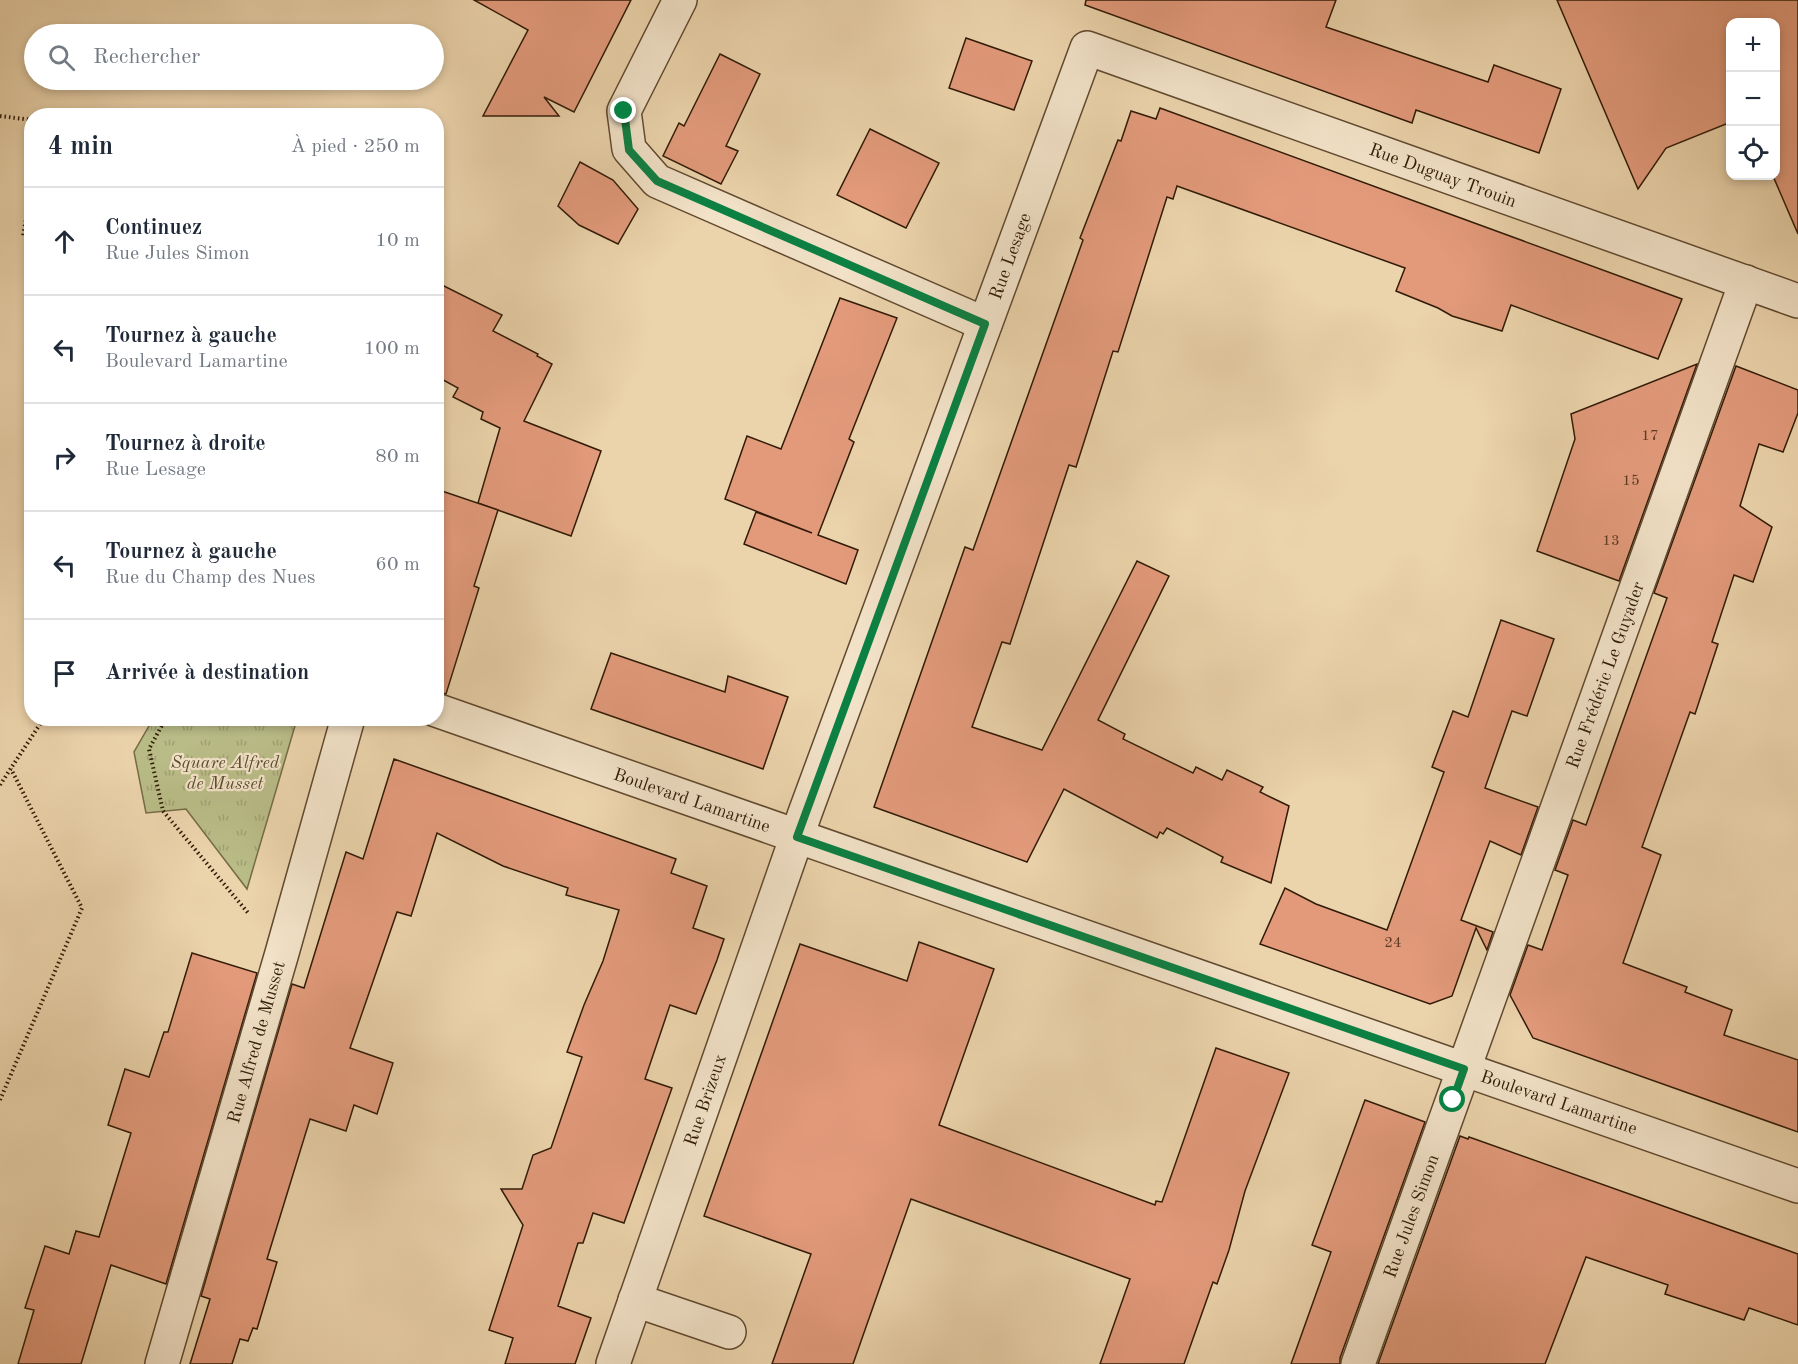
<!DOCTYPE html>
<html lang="fr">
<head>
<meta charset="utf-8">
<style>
	:root { --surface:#fff; --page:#f2f2f3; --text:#1f2937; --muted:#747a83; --line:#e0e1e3 }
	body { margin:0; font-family:"Old Standard TT",serif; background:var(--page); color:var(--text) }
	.controls { position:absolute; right:18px; top:18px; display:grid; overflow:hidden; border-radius:12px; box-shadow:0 3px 9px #0003 }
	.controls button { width:54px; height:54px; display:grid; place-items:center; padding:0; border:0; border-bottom:2px solid var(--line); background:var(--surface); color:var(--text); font:30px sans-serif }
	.stop { position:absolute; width:18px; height:18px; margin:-14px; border:4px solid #0b8043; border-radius:50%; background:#fff }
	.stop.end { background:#0b8043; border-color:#fff; box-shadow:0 2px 6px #0008 }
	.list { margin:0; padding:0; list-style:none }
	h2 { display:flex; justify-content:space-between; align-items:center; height:78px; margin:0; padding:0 24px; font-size:26px }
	h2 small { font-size:20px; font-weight:400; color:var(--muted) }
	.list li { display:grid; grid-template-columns:39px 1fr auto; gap:18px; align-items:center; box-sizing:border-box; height:108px; padding:0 24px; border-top:2px solid var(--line) }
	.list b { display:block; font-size:22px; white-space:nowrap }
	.list p { margin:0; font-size:20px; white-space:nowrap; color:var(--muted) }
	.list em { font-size:20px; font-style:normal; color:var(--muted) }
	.icon { flex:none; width:33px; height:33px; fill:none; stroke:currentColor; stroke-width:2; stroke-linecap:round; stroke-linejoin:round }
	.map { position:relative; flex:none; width:1798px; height:1364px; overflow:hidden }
	.search { position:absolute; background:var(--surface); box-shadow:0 3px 9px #0003; left:24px; top:24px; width:420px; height:66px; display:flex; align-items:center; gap:15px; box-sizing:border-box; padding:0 21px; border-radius:33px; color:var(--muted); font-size:22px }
	.panel { position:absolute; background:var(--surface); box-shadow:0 3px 9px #0003; left:24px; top:108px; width:420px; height:618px; border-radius:24px }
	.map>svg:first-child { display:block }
	.park { fill:url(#park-tufts); stroke:#756c46; stroke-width:1.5 }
	.building { fill:#e29a7b; stroke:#311b06; stroke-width:1.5 }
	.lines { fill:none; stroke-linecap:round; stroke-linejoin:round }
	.minor-casing { stroke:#60492f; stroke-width:36 }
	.path { stroke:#311b06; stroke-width:4; stroke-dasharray:1.5 3; stroke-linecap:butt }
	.minor { stroke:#f2e2c8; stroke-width:33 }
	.route { stroke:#0b8043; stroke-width:8 }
	.labels { text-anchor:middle; stroke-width:4.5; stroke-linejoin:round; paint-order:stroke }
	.number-label { font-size:15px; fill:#5d3b23 }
	.street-label { font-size:18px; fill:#311b06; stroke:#f2e2c8 }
	.park-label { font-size:18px; font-style:italic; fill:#5a4b2d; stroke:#f2e2c8 }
</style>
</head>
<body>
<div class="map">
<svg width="1798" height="1364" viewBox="0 0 1798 1364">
	<defs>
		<pattern id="park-tufts" width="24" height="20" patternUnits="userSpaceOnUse" patternTransform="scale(1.5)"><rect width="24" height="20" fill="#b9bc87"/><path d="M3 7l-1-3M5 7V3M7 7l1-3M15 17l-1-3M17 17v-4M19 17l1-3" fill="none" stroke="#a0a173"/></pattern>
	</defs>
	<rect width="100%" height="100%" fill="#ebd3ab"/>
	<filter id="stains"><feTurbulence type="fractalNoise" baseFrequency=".00333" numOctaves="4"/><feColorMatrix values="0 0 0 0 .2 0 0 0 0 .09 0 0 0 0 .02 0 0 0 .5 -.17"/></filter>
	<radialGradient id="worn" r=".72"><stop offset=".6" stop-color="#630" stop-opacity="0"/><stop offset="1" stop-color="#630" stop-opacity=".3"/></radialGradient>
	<polygon class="park" points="153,719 297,719 247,889 186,809 146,813 134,752"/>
	<g class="building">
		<polygon points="474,0 631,0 574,112 544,97 559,116 483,116 528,30"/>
		<polygon points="1086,0 1336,0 1326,27 1488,82 1494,65 1561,89 1539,153 1416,110 1412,123 1085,5"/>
		<polygon points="1557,0 1798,0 1798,234 1773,176 1776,176 1776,22 1731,22 1731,122 1666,148 1638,189"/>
		<polygon points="966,38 1032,61 1014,110 949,88"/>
		<polygon points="720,54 760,74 726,146 738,151 721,184 663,156 679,123 684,126"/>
		<polygon points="1160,108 1682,299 1658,359 1511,305 1502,331 1452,316 1438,308 1396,291 1405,268 1177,186 1173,199 1167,197 1118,352 1113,351 1076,467 1069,465 1010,644 1002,642 972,727 1042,750 1137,561 1169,576 1098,720 1125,734 1123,739 1193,773 1196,767 1222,780 1227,770 1263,787 1260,792 1289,806 1271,883 1221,862 1223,857 1167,828 1163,834 1160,832 1157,838 1064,789 1027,862 874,807 965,547 973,550 1083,240 1080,238 1118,140 1121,141 1131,111 1156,119"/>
		<polygon points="870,129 939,163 906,228 837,195"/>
		<polygon points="580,162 613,180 638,209 618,244 579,225 558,206"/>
		<polygon points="436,282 502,315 493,331 538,354 537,356 552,364 524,421 601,451 571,536 478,503 500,428 481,419 483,412 453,397 458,388 436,376"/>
		<polygon points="840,298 897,318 849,439 854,442 818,535 858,550 846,584 744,544 756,512 812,533 725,499 747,436 781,449"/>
		<polygon points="1697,364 1619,581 1537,551 1575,439 1571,414"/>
		<polygon points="1736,366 1798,390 1798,413 1783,452 1759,444 1740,506 1772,527 1753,582 1734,575 1712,642 1718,644 1695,714 1690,712 1642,847 1661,855 1623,963 1687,987 1685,992 1732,1010 1724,1035 1798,1060 1798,1132 1533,1038 1510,995 1528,945 1542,950 1568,875 1555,870 1573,820 1586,825 1618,735 1667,598 1654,593"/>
		<polygon points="436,489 498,510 474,586 479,588 446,694 436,692"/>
		<polygon points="1501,620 1554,639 1527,716 1512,711 1485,788 1538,807 1521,855 1490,841 1461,920 1493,932 1487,950 1476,928 1452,996 1430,1004 1260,944 1285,888 1316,904 1387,930 1444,772 1432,767 1453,711 1468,717"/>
		<polygon points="611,653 725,692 728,676 788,697 763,769 591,709"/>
		<polygon points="394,759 676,859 671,873 707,886 693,928 724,939 717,960 696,1014 670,1005 645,1079 672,1088 624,1223 593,1213 583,1243 578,1243 558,1306 591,1318 575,1364 505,1364 513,1338 489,1330 523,1225 501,1189 522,1189 533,1155 551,1148 582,1057 567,1052 584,1005 603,961 619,910 566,895 568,888 503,866 437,833 411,916 397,912 350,1048 393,1063 377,1114 354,1105 346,1131 310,1119 267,1259 277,1262 257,1329 253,1328 248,1341 240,1339 232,1364 190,1364 210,1299 201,1296 292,984 304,988 346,852 363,859"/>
		<polygon points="919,942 994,969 939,1125 1155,1205 1156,1201 1162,1202 1216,1048 1289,1073 1245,1191 1229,1250 1217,1284 1213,1282 1184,1364 1100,1364 1130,1279 911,1199 853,1364 772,1364 811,1254 704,1216 800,944 907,981"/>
		<polygon points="192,953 257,973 166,1284 111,1265 81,1364 18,1364 34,1310 25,1308 45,1246 69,1254 76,1231 99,1237 131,1133 108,1125 125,1069 149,1077 164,1032 168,1032"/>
		<polygon points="1365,1100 1425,1122 1340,1358 1340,1364 1291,1364 1331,1252 1312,1245"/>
		<polygon points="1460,1136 1468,1139 1469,1137 1798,1254 1798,1325 1749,1308 1744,1320 1665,1294 1668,1285 1586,1257 1545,1364 1378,1364"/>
	</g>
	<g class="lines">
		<defs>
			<g id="minor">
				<polyline points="680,0 624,111 629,149 657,181 985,324"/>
				<polyline points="436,710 1798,1186"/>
				<polyline points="635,1300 729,1332"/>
				<polyline points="162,1364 282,953 348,718"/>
				<polyline points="613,1364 805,813 1087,48 1798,301"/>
				<polyline points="1358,1364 1746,282"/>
			</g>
		</defs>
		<use href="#minor" class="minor-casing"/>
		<g class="path">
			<polyline points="0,116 32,120"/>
			<polyline points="32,185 23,236 32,240"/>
			<polyline points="166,718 149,749 163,811 249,914"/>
			<polyline points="0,785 44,718"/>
			<polyline points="0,1100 82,908 11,769"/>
		</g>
		<use href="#minor" class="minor"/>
	</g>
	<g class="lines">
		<polyline class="route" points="624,111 629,150 657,181 985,324 797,837 1464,1069 1453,1100"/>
	</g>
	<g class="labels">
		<g class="number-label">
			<text x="1650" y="440">17</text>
			<text x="1631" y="485">15</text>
			<text x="1611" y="545">13</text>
			<text x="1393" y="947">24</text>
		</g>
		<g class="street-label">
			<text transform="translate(1443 175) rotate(20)" y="6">Rue Duguay Trouin</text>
			<text transform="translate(1010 256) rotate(-70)" y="6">Rue Lesage</text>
			<text transform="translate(1605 675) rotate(-70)" y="6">Rue Frédéric Le Guyader</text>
			<text transform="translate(692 800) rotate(19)" y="6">Boulevard Lamartine</text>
			<text transform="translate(256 1042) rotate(-74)" y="6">Rue Alfred de Musset</text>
			<text transform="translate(705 1100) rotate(-71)" y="6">Rue Brizeux</text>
			<text transform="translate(1559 1102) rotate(19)" y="6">Boulevard Lamartine</text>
			<text transform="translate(1411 1216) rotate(-70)" y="6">Rue Jules Simon</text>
		</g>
		<g class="park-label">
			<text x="225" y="768">Square Alfred<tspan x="225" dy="21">de Musset</tspan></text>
		</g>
	</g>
	<rect width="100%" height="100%" filter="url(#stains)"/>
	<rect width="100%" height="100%" fill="url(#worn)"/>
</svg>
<div class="controls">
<button>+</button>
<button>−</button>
<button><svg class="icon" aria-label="locate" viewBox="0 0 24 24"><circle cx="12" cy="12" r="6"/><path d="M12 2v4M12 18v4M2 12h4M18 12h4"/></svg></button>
</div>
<div class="stop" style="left:1453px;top:1100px"></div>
<div class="stop end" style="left:624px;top:111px"></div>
<div class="search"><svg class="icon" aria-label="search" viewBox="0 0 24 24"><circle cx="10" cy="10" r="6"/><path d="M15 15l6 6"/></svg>Rechercher</div>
<section class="panel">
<h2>4 min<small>À pied · 250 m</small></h2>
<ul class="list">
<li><svg class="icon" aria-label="ahead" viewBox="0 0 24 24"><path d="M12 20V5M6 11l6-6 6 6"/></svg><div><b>Continuez</b><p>Rue Jules Simon</p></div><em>10 m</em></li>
<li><svg class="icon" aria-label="left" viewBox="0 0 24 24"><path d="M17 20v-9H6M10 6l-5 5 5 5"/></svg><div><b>Tournez à gauche</b><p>Boulevard Lamartine</p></div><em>100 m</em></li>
<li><svg class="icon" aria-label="right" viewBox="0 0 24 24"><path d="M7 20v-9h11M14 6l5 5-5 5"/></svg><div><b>Tournez à droite</b><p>Rue Lesage</p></div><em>80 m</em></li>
<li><svg class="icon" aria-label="left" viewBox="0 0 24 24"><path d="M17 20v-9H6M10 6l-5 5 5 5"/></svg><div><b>Tournez à gauche</b><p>Rue du Champ des Nues</p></div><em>60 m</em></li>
<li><svg class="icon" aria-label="arrive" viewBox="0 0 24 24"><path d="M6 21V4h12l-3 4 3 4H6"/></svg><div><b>Arrivée à destination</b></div></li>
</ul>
</section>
</div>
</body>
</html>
